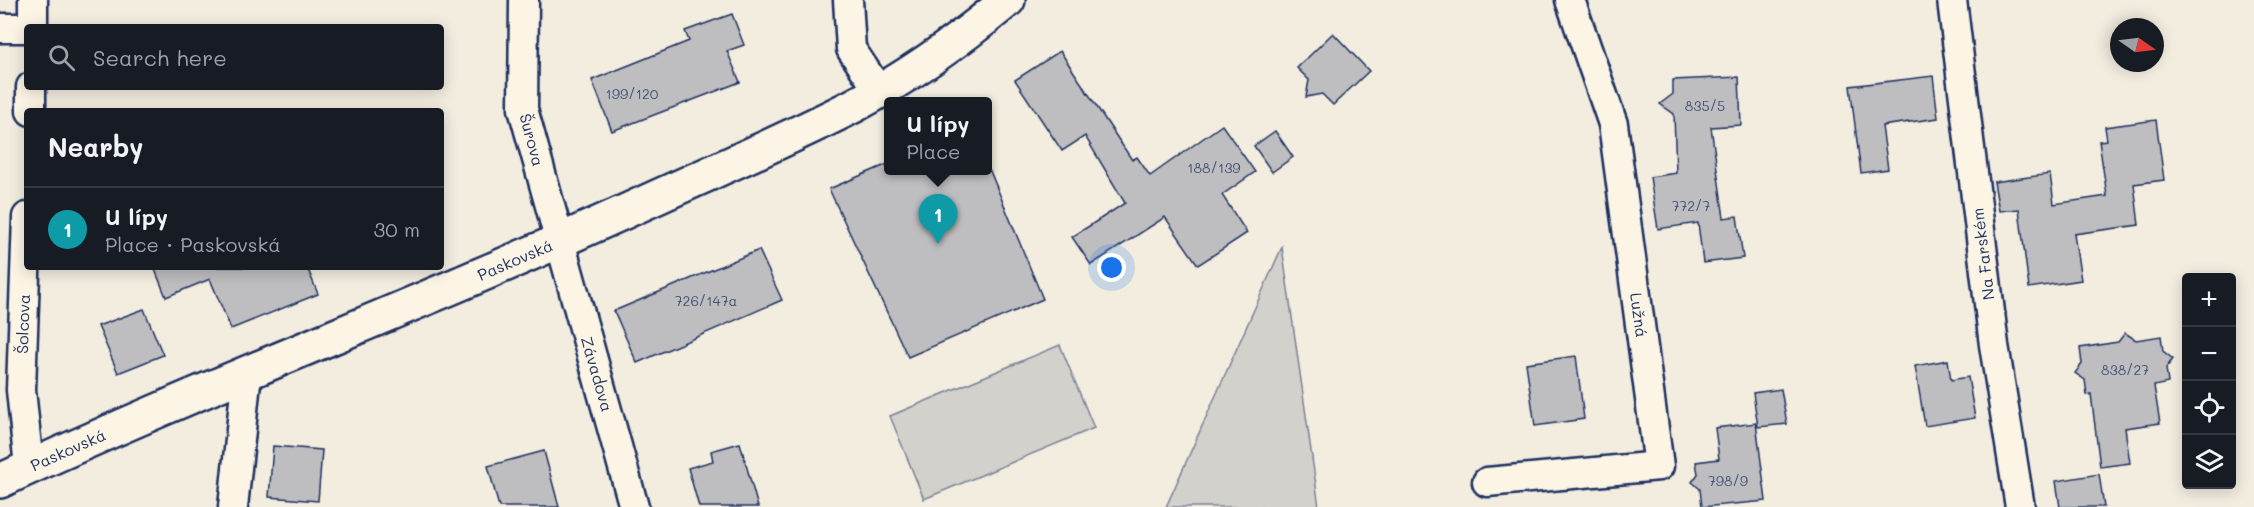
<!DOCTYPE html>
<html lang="en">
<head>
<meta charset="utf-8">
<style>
	:root { --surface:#171b24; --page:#242831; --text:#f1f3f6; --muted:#9ea1a6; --line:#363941; --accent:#b45309 }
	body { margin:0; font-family:Mali,sans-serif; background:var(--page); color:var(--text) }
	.controls { position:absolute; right:18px; bottom:18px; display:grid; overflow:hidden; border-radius:6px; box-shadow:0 3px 15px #0003 }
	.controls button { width:54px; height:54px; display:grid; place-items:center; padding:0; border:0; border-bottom:2px solid var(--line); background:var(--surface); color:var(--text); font:30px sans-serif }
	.compass { position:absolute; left:2110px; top:18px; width:54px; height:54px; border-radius:50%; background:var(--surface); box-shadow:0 3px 15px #0003; rotate:104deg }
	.you { position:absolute; left:1112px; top:268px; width:21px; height:21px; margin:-15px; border:4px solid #fff; border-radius:50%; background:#1a73e8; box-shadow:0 0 0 9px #1a73e833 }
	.badge { display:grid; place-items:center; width:39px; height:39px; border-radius:50%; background:var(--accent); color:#fff; font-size:20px; font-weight:700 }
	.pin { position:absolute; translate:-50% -50px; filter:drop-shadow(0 2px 3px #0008) }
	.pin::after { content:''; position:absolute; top:32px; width:21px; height:18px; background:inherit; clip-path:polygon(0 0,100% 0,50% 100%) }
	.popup { position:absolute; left:884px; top:97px; width:108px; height:78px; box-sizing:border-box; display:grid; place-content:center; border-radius:6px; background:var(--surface); filter:drop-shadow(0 2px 4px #0005); font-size:20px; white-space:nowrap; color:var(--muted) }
	.popup b { font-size:22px; color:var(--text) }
	.popup::after { content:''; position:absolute; left:50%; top:100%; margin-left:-12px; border:12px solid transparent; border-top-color:var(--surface) }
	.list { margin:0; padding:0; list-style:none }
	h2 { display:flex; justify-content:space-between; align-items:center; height:78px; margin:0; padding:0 24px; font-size:26px }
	h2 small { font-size:20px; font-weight:400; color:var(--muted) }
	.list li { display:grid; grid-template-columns:39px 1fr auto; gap:18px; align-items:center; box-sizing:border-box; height:84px; padding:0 24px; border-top:2px solid var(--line) }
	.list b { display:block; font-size:22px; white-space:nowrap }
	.list p { margin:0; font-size:20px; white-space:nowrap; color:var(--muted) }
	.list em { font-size:20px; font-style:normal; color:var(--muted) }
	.icon { flex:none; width:33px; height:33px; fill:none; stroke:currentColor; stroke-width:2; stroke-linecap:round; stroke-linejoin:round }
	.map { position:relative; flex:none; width:2254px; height:507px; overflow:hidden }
	.search { position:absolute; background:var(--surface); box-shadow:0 3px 15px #0003; left:24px; top:24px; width:420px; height:66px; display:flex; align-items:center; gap:15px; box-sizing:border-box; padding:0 21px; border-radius:6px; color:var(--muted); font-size:22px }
	.panel { position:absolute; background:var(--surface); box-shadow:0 3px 15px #0003; left:24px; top:108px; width:420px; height:162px; border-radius:6px }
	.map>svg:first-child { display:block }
	.green { fill:#d3d1cc; stroke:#778095; stroke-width:1.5 }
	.building { fill:#bebec0; stroke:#1b2f5e; stroke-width:1.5 }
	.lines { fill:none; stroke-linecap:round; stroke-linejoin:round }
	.minor-casing { stroke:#1b2f5e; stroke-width:33 }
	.secondary-casing { stroke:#1b2f5e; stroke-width:38 }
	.minor { stroke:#fcf5e5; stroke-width:28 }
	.secondary { stroke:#fcf5e5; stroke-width:33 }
	.labels { text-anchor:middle; stroke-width:6; stroke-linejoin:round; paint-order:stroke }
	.number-label { font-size:14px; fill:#445376 }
	.street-label { font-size:16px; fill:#1b2f5e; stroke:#fcf5e5 }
</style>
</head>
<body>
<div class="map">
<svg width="2254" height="507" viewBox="0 0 2254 507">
	<rect width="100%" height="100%" fill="#f3ede0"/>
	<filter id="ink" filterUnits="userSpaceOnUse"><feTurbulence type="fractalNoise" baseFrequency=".0167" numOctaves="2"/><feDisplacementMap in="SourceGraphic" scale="12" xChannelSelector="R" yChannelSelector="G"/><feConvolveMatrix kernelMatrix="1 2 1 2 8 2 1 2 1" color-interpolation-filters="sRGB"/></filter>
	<g filter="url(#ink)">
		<g class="green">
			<polygon points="1282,247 1319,507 1166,507"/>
			<polygon points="1060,345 1094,428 924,499 890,416"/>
		</g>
		<g class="building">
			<polygon points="732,14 744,45 727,51 740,82 612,131 592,80 689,41 685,31"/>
			<polygon points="1333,33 1369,71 1333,105 1322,94 1306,97 1309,80 1297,68"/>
			<polygon points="1060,51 1132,160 1137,157 1150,176 1222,125 1255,172 1222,195 1247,233 1198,265 1165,217 1091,265 1072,237 1125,203 1085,136 1062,151 1015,80"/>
			<polygon points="1933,76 1938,118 1882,126 1888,169 1861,173 1850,86"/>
			<polygon points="1739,77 1741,125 1711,127 1724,218 1737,216 1743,258 1703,263 1698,223 1658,229 1650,177 1676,173 1674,114 1660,104 1673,94 1673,80"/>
			<polygon points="2156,120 2164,180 2134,184 2139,225 2074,234 2081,280 2029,288 2019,209 1999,211 1994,182 2050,174 2054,204 2107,196 2099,141 2107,140 2105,127"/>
			<polygon points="1275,131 1293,157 1272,172 1254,146"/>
			<polygon points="888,164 888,171 990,171 1043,299 908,357 829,189"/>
			<polygon points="759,250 782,300 637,363 614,311"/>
			<polygon points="154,267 307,267 318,294 231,329 210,279 166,297"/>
			<polygon points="144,309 163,355 118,373 98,326"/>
			<polygon points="2125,333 2136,340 2161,336 2163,351 2173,359 2166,368 2168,383 2154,386 2160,423 2125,428 2130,463 2100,467 2091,394 2087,395 2085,380 2075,373 2082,364 2080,348 2118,342"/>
			<polygon points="1576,356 1584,419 1535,426 1526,363"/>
			<polygon points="1948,360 1951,380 1968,377 1975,418 1925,426 1915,366"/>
			<polygon points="1781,389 1787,424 1758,427 1753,393"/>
			<polygon points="1756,423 1766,501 1702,507 1700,489 1692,482 1698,474 1696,462 1719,459 1715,428"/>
			<polygon points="740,443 758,507 699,507 688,468 713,461 711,451"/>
			<polygon points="273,446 322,450 318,501 269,497"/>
			<polygon points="544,451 559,507 499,507 488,466"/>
			<polygon points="2099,474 2104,507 2060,507 2056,481"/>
		</g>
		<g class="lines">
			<defs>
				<g id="minor">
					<polyline points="524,0 523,109 634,507"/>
					<polyline points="848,0 851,49 879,91"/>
					<polyline points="1952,0 1994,345 2020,507"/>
					<polyline points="33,27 33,0"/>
					<polyline points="0,28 27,28"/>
					<polyline points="31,111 31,87"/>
					<polyline points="27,217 21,390 29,467"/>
					<polyline points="1487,482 1659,466 1613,124 1570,0"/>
					<polyline points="233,507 247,372"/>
				</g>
				<path id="secondary" d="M0 481C213 382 433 300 646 202 716 170 787 140 855 105 910 76 961 39 1008 0"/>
			</defs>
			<use href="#minor" class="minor-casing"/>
			<use href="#secondary" class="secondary-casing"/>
			<use href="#minor" class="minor"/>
			<use href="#secondary" class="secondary"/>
		</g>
	</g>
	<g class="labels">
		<g class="number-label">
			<text x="632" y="99">199/120</text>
			<text x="1705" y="111">835/5</text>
			<text x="1214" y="173">188/139</text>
			<text x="1691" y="211">772/7</text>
			<text x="706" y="306">726/147a</text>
			<text x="2125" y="375">838/27</text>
			<text x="1728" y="486">798/9</text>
		</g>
		<g class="street-label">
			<text transform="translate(532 140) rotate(75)" y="6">Šurova</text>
			<text transform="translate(1983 254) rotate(-97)" y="6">Na Farském</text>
			<text transform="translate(515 260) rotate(-23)" y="6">Paskovská</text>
			<text transform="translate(1639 315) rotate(82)" y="6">Lužná</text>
			<text transform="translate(23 324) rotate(-88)" y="6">Šolcova</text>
			<text transform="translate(597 374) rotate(74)" y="6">Závadova</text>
			<text transform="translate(68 450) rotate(-24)" y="6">Paskovská</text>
		</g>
	</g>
</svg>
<div class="controls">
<button>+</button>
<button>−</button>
<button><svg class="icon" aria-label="locate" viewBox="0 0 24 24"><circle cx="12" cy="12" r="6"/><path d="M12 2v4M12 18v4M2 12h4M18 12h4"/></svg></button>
<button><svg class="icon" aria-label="layers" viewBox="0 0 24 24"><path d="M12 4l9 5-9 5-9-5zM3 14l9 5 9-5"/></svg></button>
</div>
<svg class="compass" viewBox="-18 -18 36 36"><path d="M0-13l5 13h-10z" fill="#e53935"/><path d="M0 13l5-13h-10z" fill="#9ea1a6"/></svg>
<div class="you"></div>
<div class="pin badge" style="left:938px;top:244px;background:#0f9aa8">1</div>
<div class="popup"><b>U lípy</b>Place</div>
<div class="search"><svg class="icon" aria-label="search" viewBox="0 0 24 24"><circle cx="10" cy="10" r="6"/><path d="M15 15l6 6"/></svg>Search here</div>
<section class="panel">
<h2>Nearby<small></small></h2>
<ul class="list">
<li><span class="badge" style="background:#0f9aa8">1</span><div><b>U lípy</b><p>Place · Paskovská</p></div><em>30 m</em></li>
</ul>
</section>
</div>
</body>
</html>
